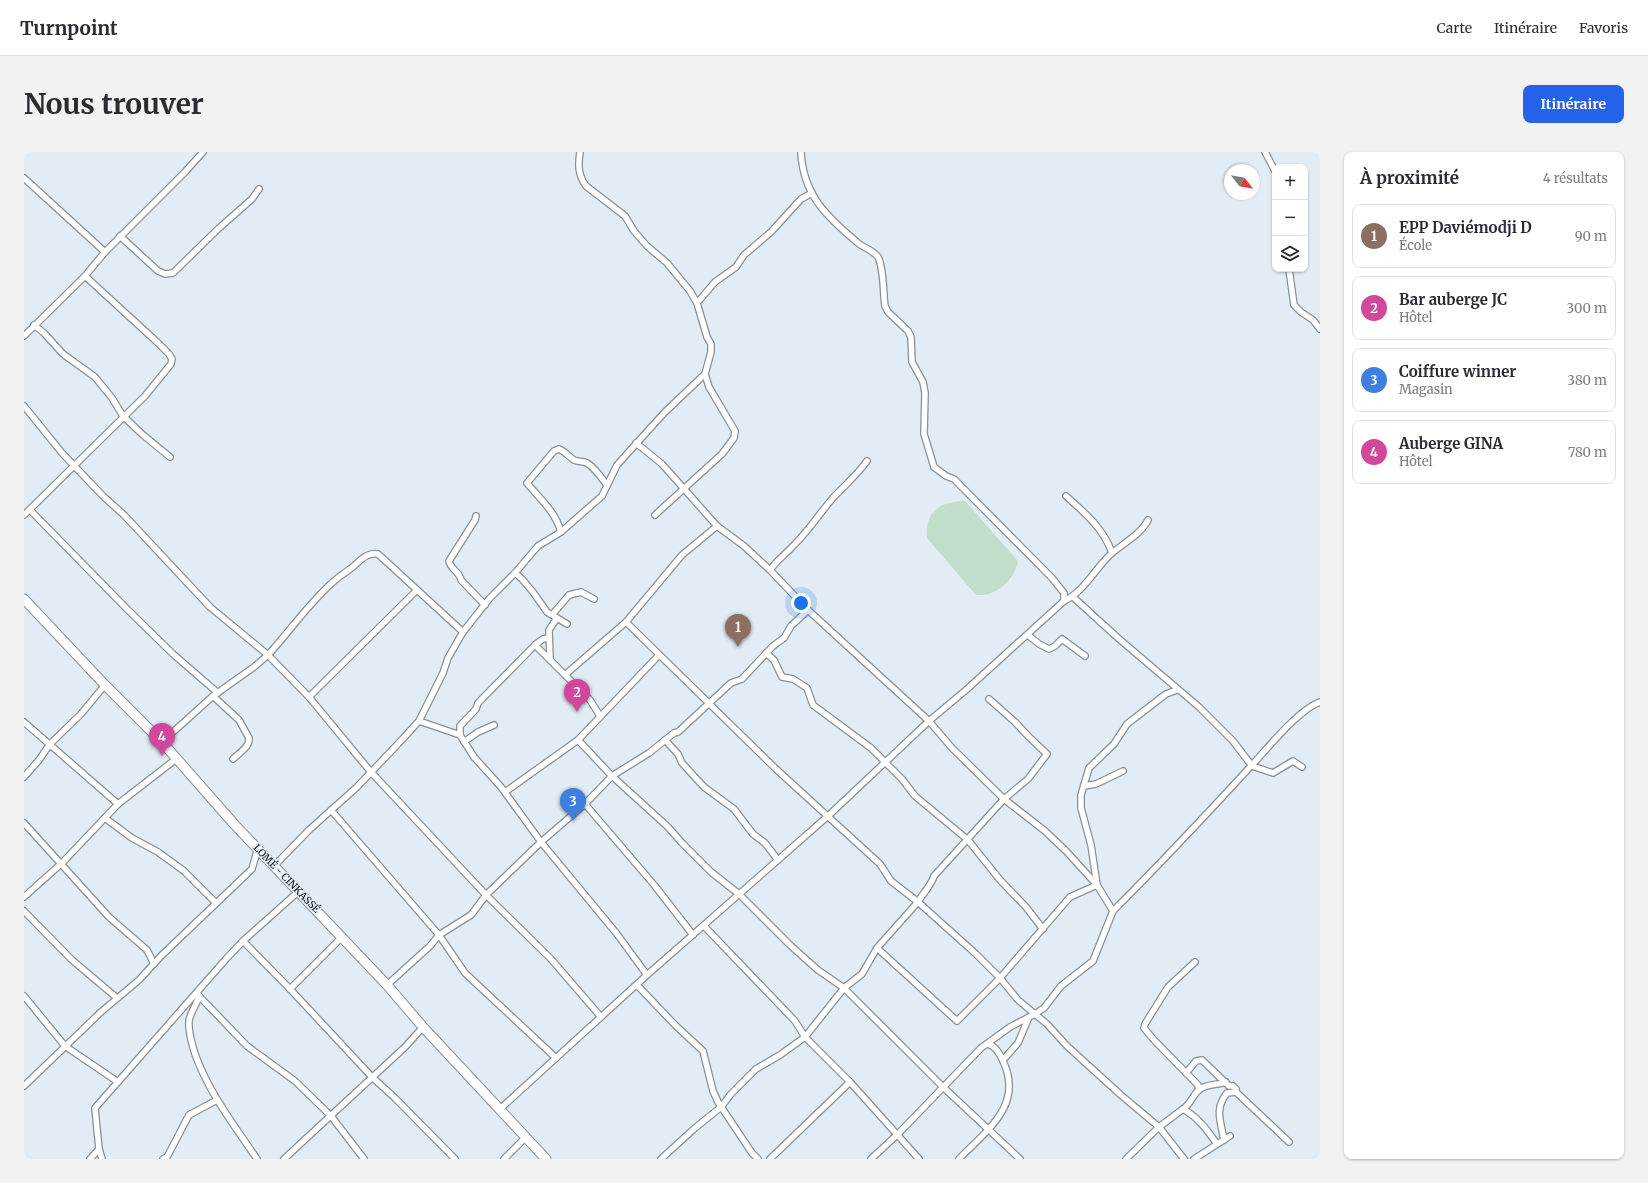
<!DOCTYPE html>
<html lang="fr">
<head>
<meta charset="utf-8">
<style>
	:root { --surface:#fff; --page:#f2f2f3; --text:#2b2b33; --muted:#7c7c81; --line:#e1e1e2; --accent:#2563eb }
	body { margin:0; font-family:Merriweather,serif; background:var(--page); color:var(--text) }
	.controls { position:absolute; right:12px; top:12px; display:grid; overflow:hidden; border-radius:8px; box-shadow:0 1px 3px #0004 }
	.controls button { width:36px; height:36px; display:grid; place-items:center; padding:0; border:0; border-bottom:1px solid var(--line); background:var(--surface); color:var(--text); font:20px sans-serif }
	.compass { position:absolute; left:1200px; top:12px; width:36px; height:36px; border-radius:50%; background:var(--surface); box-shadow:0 1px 3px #0004; rotate:121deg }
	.you { position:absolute; left:777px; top:451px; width:14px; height:14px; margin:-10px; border:3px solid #fff; border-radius:50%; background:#1a73e8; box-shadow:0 0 0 6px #1a73e833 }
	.badge { display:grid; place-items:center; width:26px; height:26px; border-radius:50%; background:var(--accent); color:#fff; font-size:13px; font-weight:700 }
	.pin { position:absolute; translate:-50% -33px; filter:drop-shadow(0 1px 2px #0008) }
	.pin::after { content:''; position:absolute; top:21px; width:14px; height:12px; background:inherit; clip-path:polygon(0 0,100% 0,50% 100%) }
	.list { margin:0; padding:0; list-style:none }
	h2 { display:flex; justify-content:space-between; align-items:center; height:52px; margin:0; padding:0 16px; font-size:17px }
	h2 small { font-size:13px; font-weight:400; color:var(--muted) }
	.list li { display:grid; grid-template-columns:26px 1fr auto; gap:12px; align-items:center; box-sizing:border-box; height:64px; margin:0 8px 8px; padding:0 8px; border:1px solid var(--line); border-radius:8px }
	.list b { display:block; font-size:15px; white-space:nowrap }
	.list p { margin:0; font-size:13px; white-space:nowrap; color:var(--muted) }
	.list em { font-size:13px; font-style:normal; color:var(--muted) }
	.icon { flex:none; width:22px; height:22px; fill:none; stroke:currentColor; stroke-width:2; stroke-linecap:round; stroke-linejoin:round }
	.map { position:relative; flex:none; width:1296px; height:1007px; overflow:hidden; border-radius:8px }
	header { display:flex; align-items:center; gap:24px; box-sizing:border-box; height:56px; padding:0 20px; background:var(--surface); border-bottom:1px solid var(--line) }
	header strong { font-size:19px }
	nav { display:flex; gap:22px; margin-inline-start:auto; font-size:14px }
	.intro { display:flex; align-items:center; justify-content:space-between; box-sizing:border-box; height:96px; padding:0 24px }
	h1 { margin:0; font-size:28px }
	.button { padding:10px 18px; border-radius:8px; background:var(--accent); color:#fff; font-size:14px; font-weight:700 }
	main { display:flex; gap:24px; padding:0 24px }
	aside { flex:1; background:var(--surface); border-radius:8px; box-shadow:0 1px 3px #0004 }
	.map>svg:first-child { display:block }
	.green { fill:#c1decb }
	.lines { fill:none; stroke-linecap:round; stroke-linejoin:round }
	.minor-casing { stroke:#869097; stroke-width:8 }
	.trunk-casing { stroke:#869097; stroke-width:11 }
	.minor { stroke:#fff; stroke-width:5.5 }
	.trunk { stroke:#fff; stroke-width:9 }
	.labels { text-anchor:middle; stroke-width:3; stroke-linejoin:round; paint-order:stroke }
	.street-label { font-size:10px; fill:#101316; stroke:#e2ecf4 }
</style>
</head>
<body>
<header>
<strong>Turnpoint</strong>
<nav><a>Carte</a><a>Itinéraire</a><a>Favoris</a></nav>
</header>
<div class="intro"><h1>Nous trouver</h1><a class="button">Itinéraire</a></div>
<main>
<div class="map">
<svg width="1296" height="1007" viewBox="0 0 1296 1007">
	<rect width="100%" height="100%" fill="#e2ecf4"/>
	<path class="green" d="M941 349 994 409C989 430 973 444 952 443L903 386C901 358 916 350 941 349Z"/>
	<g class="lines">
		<defs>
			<g id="minor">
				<path d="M556 0C554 13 554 23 562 34L601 64 610 79 623 94 643 111 666 139 673 151"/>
				<path d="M777 0C779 43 803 65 834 91 840 96 849 98 854 105 860 116 859 141 861 154L864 160 884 179 887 185 888 210 899 230 901 241 900 282 910 315 922 324 930 327 1028 426 1040 441V449"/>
				<polyline points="1241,0 1251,19"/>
				<polyline points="0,26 81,100"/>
				<polyline points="96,84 134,119 141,122 149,121 194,77 228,47 235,37"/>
				<polyline points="1265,117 1270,153 1277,160 1289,168 1296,177"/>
				<polyline points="10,173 20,181 39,202 71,225 88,246 99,264 118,282 146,305"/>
				<polyline points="0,184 61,124 81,100 161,20 179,0"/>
				<path d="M0 254 38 301 79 344 100 363 186 455 244 503C266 479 285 451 309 430 314 425 321 421 326 417 336 410 341 400 354 402L439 480"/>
				<polyline points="612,291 638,312 693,374 720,394 746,418 784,458 905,569 928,596 980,647 1021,679 1042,699 1073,733 1089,759 1069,809 1037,834 1020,856 1011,862 986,875 957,896 874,982 847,1007"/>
				<path d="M1042 344C1061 361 1080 377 1088 401"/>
				<polyline points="6,358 105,459 149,502 194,541"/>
				<polyline points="0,363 121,244 147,212 148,207 145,202 133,190 61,124"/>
				<polyline points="631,363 698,302 710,286 711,279 685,235 681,222"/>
				<path d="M452 364 451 368 425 409C426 417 436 420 437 428L461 453"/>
				<path d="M537 380C531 359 516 347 503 331L530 299 535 297C542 300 545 305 550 308 554 310 559 309 563 311 571 316 577 325 583 333"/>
				<path d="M746 418C753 408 763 401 771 392 785 378 796 361 808 347 820 334 833 323 843 309"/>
				<polyline points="491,421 498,427 509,440 523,460 543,472"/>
				<polyline points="1049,445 1094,486 1175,555 1209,589 1228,614 1249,621 1269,609 1278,615"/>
				<polyline points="528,463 545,443 557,440 570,447"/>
				<polyline points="602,470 752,617 856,712 867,729 894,750 952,802 976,826 994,848 1023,872 1043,894 1098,944 1135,975 1160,1007"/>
				<polyline points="1004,483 1015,492 1025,497 1031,494 1038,487 1061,504"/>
				<polyline points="511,493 566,548 576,564"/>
				<polyline points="742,501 750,508 758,525 769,527 783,536 789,553 847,596 878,627 891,644 944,688 976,728 1002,755 1019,777"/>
				<polyline points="526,507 525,478 533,466"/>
				<polyline points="542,522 602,470 658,403 693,374"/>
				<path d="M189 544 215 568 225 586C226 595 215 601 209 607"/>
				<polyline points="285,545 393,438"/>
				<polyline points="395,569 436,583 450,605 477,635 517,690 593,782 623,823"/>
				<polyline points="0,570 94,652"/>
				<polyline points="436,583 436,574 452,557 454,551 511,493 519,487 525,486"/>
				<polyline points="554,588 588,624 644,675 658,691 687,720 715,742 767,794 794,818 820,836 919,935 996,1007"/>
				<polyline points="641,588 654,602 658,611 680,635 710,657 729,682 741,691 754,708"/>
				<polyline points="138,590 189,544 230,515 244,503 285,545 346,619 462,743 527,807 577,865"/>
				<polyline points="440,590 454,580 470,573"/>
				<polyline points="0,625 15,608 26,592 57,562 81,533"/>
				<polyline points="1060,634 1072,632 1099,619"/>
				<polyline points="481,640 554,588 635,503"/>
				<polyline points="561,652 631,734 669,783"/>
				<polyline points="307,658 415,783 441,821 532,906"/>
				<polyline points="81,666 108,686 134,700 160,719 192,751"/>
				<polyline points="0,671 85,765 123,798 130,812"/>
				<polyline points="251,713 285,678 333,635 373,593 395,569 419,521 424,506 439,480 465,447 491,421 514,394 537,380 578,344 593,313 640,261 681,222 687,200 687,192 683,185 673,151 691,130 712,115 720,103 747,80 777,47 788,41"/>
				<polyline points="1073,733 1067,693 1057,656 1057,643 1065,616 1090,592 1103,572 1142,542 1153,538"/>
				<polyline points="0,745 38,711 94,652 152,607"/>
				<polyline points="0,759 48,808 93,846"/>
				<path d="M1089 759C1136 712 1182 663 1227 614 1243 597 1275 557 1296 550"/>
				<polyline points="680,774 771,869 781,885 826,930 895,1007"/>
				<polyline points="219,789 266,837 348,925 371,946 431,1007"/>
				<polyline points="853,796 933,869 976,826 1046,745 1073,733"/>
				<polyline points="1171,810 1144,835 1121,872 1120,876 1130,888 1174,933 1175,938"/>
				<polyline points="363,833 406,794 415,783 447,763 462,743 490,716 517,690 561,652 588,624 625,601 650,581 654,580 707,531 718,527 749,494 760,486 767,474 784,458"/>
				<polyline points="613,833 651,873 679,899 689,939 694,950 728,1001 734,1007"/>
				<polyline points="266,837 318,785"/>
				<path d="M174 842 175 844C173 852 166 861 165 869 164 881 168 891 171 902 185 941 210 973 233 1007"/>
				<polyline points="0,844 41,894 94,930"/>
				<polyline points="175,844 223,894 271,929 307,964 340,1007"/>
				<polyline points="979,908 994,891 1005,865"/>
				<polyline points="1162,921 1172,909 1178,908 1205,934 1209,934 1212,937 1212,940 1265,990"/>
				<polyline points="0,934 77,860 115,828 137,804 228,717 234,696"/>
				<path d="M476 957 623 823 804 664 905 569 942 538 1040 449C1061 439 1071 416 1088 401 1100 391 1117 382 1124 368"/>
				<path d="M1159 957C1167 952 1169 942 1176 937 1183 932 1194 933 1202 930"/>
				<path d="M1200 988C1197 970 1190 957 1203 941L1212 940"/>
				<polyline points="66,1007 75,997"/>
				<polyline points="78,1007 75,997 71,956 202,807 219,789 275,739"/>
				<polyline points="139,1007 143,1005 165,963 193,948"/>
				<polyline points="260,1007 381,895 399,875"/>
				<polyline points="480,1007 502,985"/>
				<path d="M637 1007 671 976 697 955 707 942 732 917 756 903 781 885 820 836 838 822 853 796 894 750C899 741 907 734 910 724L980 647 1004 627 1023 602 1005 585 991 570 965 547"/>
				<polyline points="746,1007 826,930"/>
				<path d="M935 1007C963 978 1000 953 979 909 976 902 971 893 963 892"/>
				<path d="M1102 1007 1135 975 1159 957C1175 966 1183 978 1193 992"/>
				<polyline points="1170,1007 1206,984"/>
			</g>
			<polyline id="trunk" points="0,447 81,533 138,590 210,672 363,833 399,875 522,1007"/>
		</defs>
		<use href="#minor" class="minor-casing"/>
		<use href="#trunk" class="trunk-casing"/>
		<use href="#minor" class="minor"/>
		<use href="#trunk" class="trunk"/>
	</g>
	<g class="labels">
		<g class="street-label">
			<text transform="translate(263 726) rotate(46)" y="4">LOMÉ - CINKASSÉ</text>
		</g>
	</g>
</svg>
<div class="controls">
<button>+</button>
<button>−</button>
<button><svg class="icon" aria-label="layers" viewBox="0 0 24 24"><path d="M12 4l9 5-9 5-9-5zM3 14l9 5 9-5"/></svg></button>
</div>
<svg class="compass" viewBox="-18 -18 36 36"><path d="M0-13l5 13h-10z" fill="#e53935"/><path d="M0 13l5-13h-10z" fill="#7c7c81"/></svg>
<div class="you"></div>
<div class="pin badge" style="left:714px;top:495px;background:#8d6e63">1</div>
<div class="pin badge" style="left:553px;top:560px;background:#d1479c">2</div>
<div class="pin badge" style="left:549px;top:669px;background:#3f7fe0">3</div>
<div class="pin badge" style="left:138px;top:604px;background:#d1479c">4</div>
</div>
<aside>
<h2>À proximité<small>4 résultats</small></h2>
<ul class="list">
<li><span class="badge" style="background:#8d6e63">1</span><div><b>EPP Daviémodji D</b><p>École</p></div><em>90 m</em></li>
<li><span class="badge" style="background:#d1479c">2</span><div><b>Bar auberge JC</b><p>Hôtel</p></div><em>300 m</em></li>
<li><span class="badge" style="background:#3f7fe0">3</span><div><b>Coiffure winner</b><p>Magasin</p></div><em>380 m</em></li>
<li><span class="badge" style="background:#d1479c">4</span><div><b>Auberge GINA</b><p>Hôtel</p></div><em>780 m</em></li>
</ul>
</aside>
</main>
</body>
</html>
